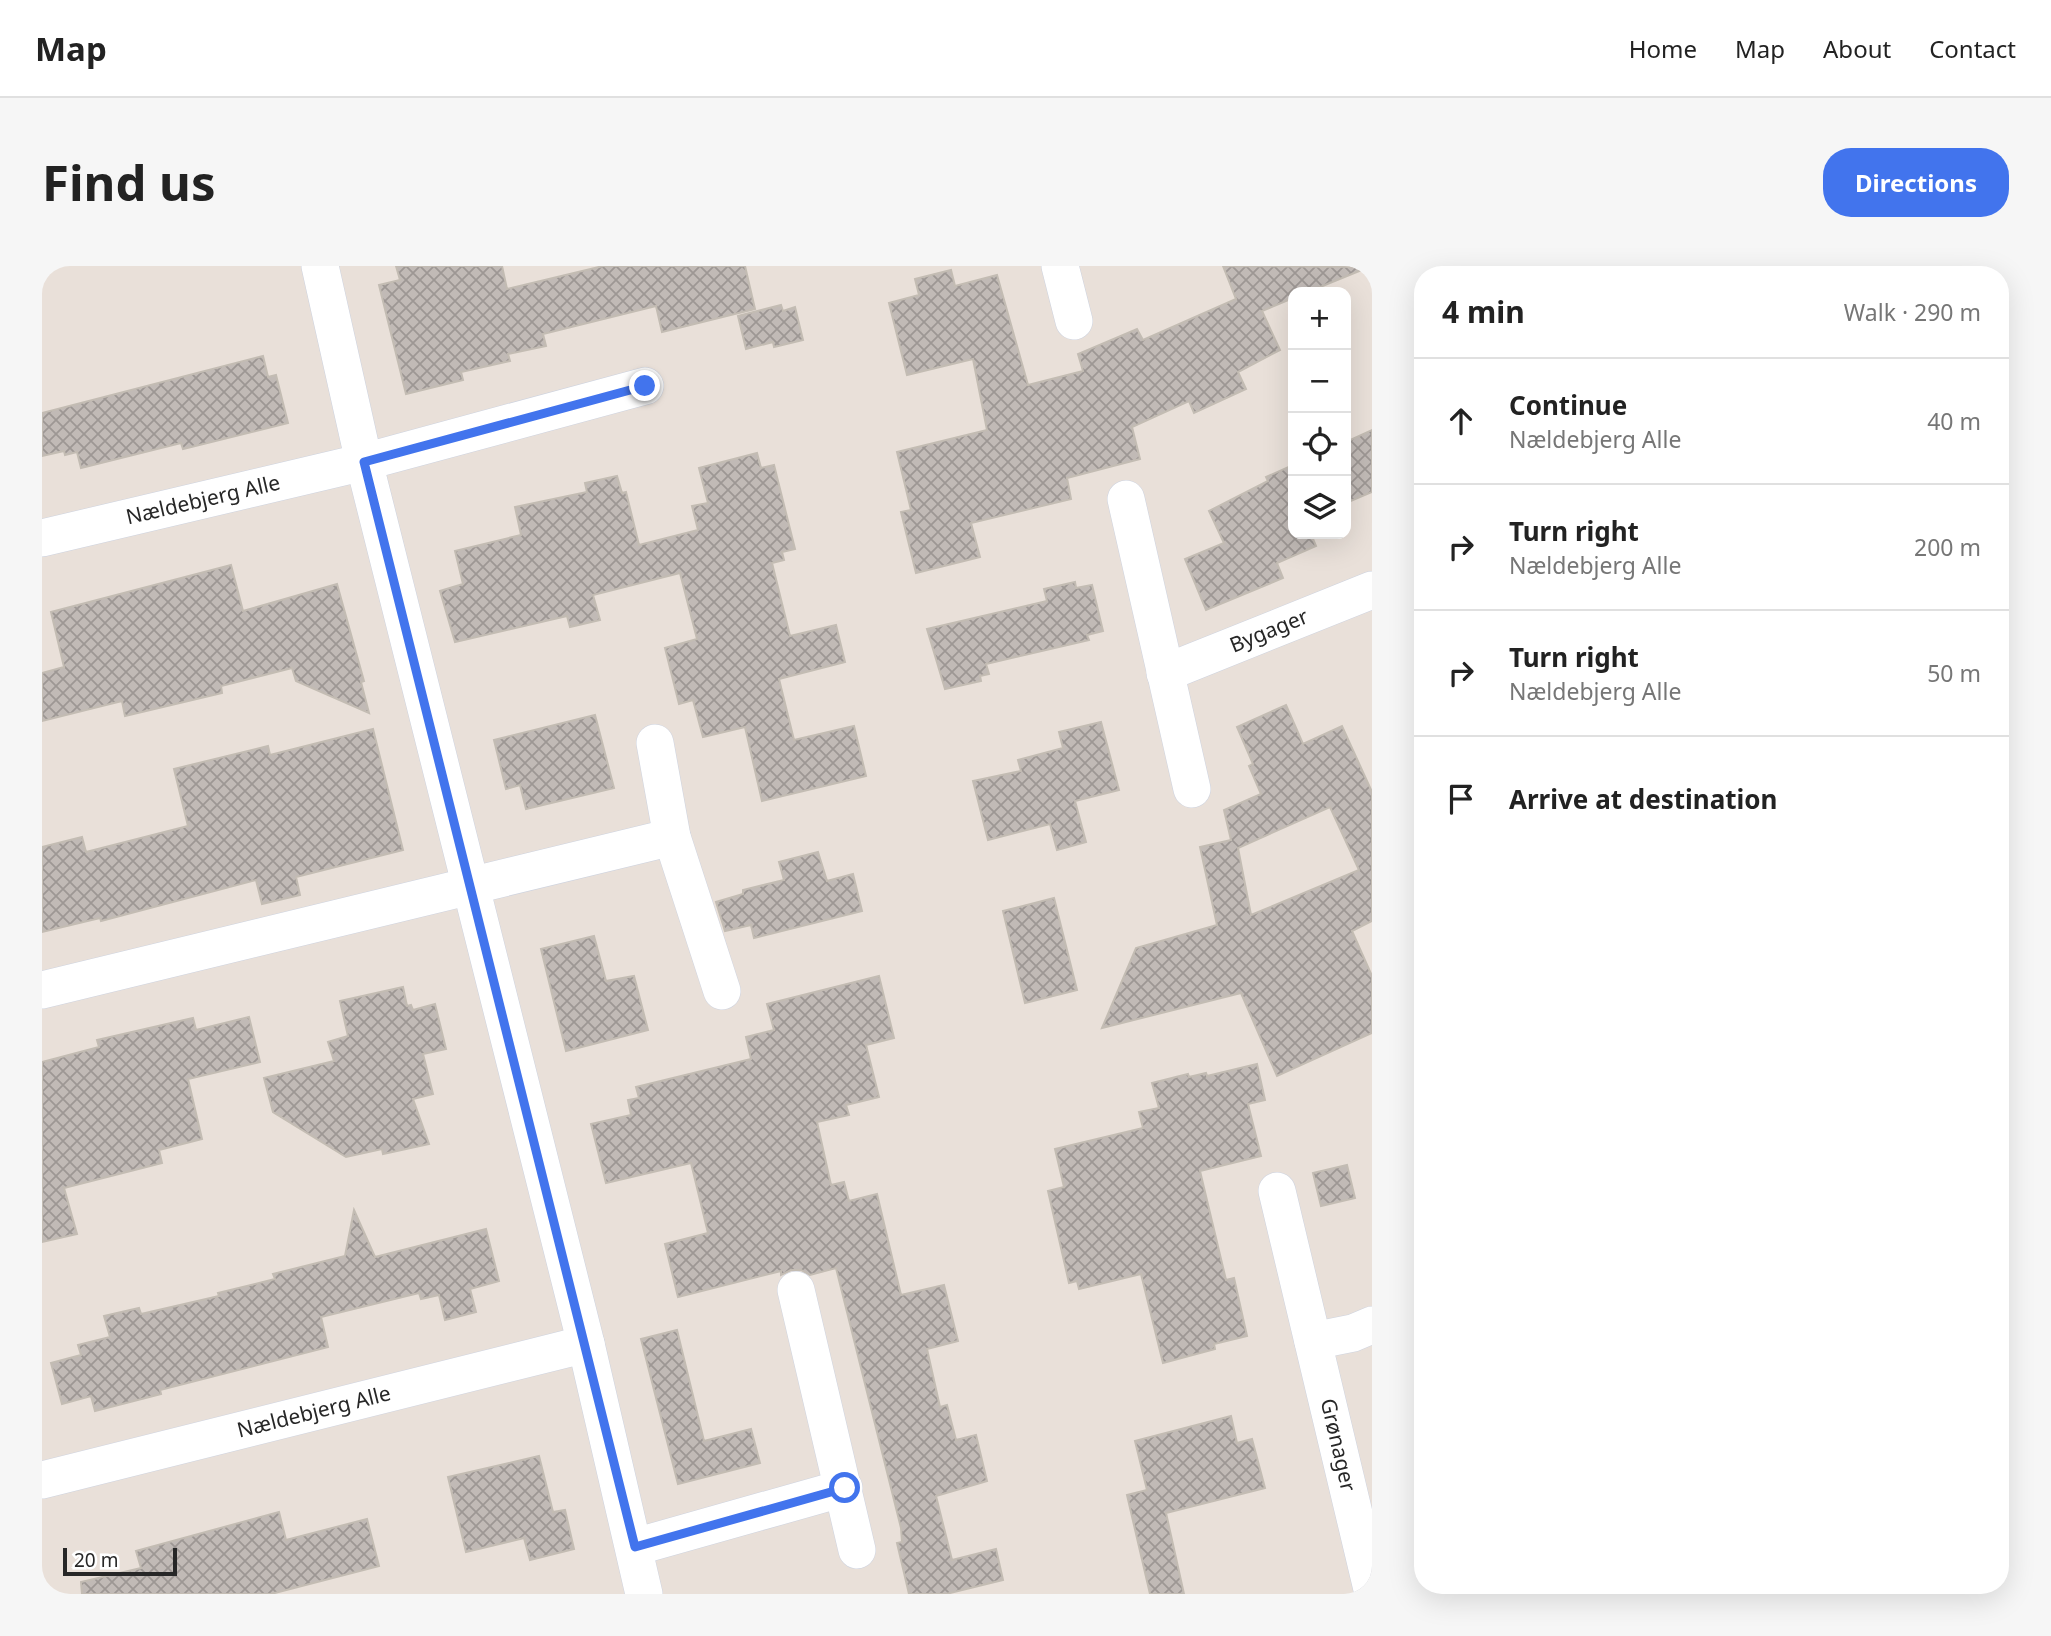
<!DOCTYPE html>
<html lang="en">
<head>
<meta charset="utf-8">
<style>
	:root { --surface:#fff; --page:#f6f6f6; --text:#222; --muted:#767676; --line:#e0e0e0; --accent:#4274ed }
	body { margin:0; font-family:"Noto Sans",sans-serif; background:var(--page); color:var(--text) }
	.controls { position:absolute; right:21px; top:21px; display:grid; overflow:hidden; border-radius:14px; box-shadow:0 7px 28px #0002 }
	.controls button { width:63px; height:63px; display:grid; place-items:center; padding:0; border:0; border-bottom:2px solid var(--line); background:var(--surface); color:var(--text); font:35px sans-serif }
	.scale { position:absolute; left:21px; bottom:18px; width:114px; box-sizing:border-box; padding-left:7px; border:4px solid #272727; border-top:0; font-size:19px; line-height:24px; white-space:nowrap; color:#272727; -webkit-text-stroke:5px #fff; paint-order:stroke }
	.stop { position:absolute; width:21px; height:21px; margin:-16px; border:5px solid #4274ed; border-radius:50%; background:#fff }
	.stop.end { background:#4274ed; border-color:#fff; box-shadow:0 2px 7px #0008 }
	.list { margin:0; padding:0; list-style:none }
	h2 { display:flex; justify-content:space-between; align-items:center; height:91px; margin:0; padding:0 28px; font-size:30px }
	h2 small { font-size:23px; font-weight:400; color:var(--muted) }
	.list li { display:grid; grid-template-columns:46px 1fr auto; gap:21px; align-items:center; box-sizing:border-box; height:126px; padding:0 28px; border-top:2px solid var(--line) }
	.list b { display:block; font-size:26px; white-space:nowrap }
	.list p { margin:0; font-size:23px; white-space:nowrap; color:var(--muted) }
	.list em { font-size:23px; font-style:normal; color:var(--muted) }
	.icon { flex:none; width:38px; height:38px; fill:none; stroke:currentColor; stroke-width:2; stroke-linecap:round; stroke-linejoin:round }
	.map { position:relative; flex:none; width:1330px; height:1328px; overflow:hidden; border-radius:28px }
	header { display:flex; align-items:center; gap:42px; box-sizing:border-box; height:98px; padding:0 35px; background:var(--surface); border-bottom:2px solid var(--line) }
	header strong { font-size:33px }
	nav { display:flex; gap:38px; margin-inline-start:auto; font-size:24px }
	.intro { display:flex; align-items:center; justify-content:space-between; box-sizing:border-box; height:168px; padding:0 42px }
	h1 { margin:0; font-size:49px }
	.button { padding:18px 32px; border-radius:28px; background:var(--accent); color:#fff; font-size:24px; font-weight:700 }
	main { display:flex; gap:42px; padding:0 42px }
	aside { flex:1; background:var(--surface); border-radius:28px; box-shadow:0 7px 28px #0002 }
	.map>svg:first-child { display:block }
	.building { fill:url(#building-cross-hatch); stroke:#c3bcb3; stroke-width:2; fill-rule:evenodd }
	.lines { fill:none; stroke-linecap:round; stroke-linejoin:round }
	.street-casing { stroke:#ced3df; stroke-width:38 }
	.street { stroke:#fff; stroke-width:37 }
	.route { stroke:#4274ed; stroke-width:9 }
	.labels { text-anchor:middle; stroke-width:5; stroke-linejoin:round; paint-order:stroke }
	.street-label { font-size:21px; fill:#272727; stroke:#fff }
</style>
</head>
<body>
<header>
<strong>Map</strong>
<nav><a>Home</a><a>Map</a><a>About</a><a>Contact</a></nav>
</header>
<div class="intro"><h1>Find us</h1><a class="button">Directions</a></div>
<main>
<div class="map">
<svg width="1330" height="1328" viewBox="0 0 1330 1328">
	<defs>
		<pattern id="building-cross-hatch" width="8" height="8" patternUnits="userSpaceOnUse" patternTransform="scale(1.75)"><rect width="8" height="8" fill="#c1bab6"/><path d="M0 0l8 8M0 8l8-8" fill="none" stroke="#9d9794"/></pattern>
	</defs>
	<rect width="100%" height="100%" fill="#e9e0d9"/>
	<g class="building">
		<polygon points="354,0 460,0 465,23 561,0 703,0 713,43 620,66 614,40 501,68 504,80 466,88 468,95 419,106 421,114 364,128 337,19 358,14"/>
		<polygon points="1181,0 1327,1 1266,26 1251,26 1251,32 1220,45 1238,84 1196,106 1204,123 1152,147 1147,135 1090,161 1098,193 1025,212 1029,233 929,257 938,291 874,307 859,246 869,244 855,186 945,164 931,93 865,109 847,37 877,29 873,13 909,4 913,20 955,9 986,119 1041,105 1036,88 1095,63 1101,74 1194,33"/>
		<polygon points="739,39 741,45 753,41 761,74 732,81 731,76 704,83 696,50"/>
		<polygon points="221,90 226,111 234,109 246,157 141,183 139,177 39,202 35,186 23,189 22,185 0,190 0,147"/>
		<polygon points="1330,164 1330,226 1304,237 1304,176"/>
		<polygon points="715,187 719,202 732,199 753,283 740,286 742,294 730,297 748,370 794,359 803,396 737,413 752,474 812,460 824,510 720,535 703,461 661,471 651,434 637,438 623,382 655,373 638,307 551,329 558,354 528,361 525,350 413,376 398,325 421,318 413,285 479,269 473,241 545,226 543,217 575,210 580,227 584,226 597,279 656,264 650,240 666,237 657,202"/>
		<polygon points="1251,199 1251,268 1269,268 1274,280 1235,297 1241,312 1164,344 1143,293 1182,277 1167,245 1226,215 1224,211"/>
		<polygon points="189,299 201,345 295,318 322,415 319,416 327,447 254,415 250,402 179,420 180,427 83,450 80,435 0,455 0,407 22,401 9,346"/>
		<polygon points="1033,316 1034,322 1050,319 1061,365 1045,369 1047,374 944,398 947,408 938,410 939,415 903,423 885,363 1005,335 1002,323"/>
		<path d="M1244 439 1261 478 1300 460 1330 526V655L1310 665 1330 710V767L1235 810 1199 727 1060 762 1094 682 1175 659 1158 581 1189 574 1182 544 1219 528 1207 500 1211 498 1195 461ZM1288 541 1317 604 1209 649 1196 582Z"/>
		<polygon points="553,449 572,522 484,543 478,519 464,523 452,474"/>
		<polygon points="1059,456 1077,524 1033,535 1044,576 1015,584 1008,558 946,574 931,515 979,505 976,494 1021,482 1017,466"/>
		<polygon points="331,463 361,584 254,611 258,629 220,638 214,614 59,655 58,652 0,666 0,581 40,571 44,586 146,560 132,503 226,480 228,489"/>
		<polygon points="776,586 785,615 811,608 820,645 712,672 709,659 683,665 674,636 701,628 701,624 742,614 737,596"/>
		<polygon points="1012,632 1035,724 983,737 961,645"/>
		<polygon points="552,670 564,715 592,710 606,764 524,785 499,683"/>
		<polygon points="837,710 852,772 824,779 837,831 804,839 807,849 775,856 789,919 802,916 807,935 835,928 859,1029 902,1019 916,1075 885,1083 898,1141 905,1139 914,1174 934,1169 945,1215 894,1230 910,1294 954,1283 961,1314 904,1328 867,1328 855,1277 860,1276 859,1262 794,1002 768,1009 759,1004 749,1004 739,1009 739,1005 636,1031 623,978 666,967 649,897 564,917 549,858 589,849 586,834 597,832 594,821 709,793 704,771 732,764 725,738"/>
		<polygon points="361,721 365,740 369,739 371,744 393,738 404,783 381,788 391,828 371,833 387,878 341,888 340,883 304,891 231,846 222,812 292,795 286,776 306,770 298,735"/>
		<polygon points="207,751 218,796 146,813 160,873 117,884 120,897 22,922 35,968 0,976 0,796 57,781 55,774 151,752 154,764"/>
		<polygon points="1215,798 1223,834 1206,838 1219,890 1158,905 1184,1014 1192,1012 1205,1070 1172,1078 1173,1083 1121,1097 1099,1008 1037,1023 1035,1015 1027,1017 1006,925 1022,921 1013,883 1101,862 1097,846 1117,842 1110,817 1146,808 1147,811 1164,807 1165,810"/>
		<polygon points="1305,899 1313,932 1279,940 1271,907"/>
		<polygon points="312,944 333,991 444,963 457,1015 428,1023 434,1046 403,1054 397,1029 379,1033 377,1027 279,1051 286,1081 118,1124 119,1128 53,1145 49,1130 20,1138 9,1097 39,1089 36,1079 68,1071 62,1050 97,1042 99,1048 177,1030 176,1027 233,1013 231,1008 303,990"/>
		<polygon points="635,1064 662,1175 709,1163 718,1197 636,1218 599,1073"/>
		<polygon points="1189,1150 1195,1177 1210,1173 1223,1222 1124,1247 1142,1328 1108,1328 1085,1229 1105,1224 1093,1175"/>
		<polygon points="497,1190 511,1246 523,1244 532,1283 488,1294 482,1272 424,1286 406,1211"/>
		<polygon points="237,1246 244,1274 325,1253 337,1300 229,1328 40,1328 39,1316 99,1302 94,1285"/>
	</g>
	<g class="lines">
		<defs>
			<g id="street">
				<polyline points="278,0 322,196 544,1078 602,1328"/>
				<polyline points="1018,0 1032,55"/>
				<polyline points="1084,233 1150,523"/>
				<polyline points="0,272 322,196 603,120"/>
				<polyline points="1123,407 1330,324"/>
				<polyline points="613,477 630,571 680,725"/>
				<polyline points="0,724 630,571"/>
				<polyline points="1235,925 1330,1323"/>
				<polyline points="754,1024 815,1284"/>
				<polyline points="1271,1075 1311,1067 1330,1059"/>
				<polyline points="0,1214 544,1078"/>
				<polyline points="593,1281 802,1222"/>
			</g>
		</defs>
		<use href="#street" class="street-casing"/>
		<use href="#street" class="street"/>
	</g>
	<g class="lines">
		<polyline class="route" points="603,120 322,196 593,1281 803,1222"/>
	</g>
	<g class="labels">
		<g class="street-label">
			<text transform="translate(161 234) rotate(-13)" y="7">Nældebjerg Alle</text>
			<text transform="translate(1227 365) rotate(-22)" y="7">Bygager</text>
			<text transform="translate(272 1146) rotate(-14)" y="7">Nældebjerg Alle</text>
			<text transform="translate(1296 1179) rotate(77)" y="7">Grønager</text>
		</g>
	</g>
</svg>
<div class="controls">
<button>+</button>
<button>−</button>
<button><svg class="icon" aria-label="locate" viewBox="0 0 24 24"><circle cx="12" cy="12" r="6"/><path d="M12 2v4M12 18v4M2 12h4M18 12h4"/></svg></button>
<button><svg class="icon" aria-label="layers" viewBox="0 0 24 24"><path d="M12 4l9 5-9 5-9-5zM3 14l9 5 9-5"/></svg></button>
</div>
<div class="scale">20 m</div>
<div class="stop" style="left:803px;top:1222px"></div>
<div class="stop end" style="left:603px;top:120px"></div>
</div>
<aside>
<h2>4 min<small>Walk · 290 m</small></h2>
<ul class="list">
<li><svg class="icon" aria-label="ahead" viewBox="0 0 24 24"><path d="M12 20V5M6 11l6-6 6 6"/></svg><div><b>Continue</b><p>Nældebjerg Alle</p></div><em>40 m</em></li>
<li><svg class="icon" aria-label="right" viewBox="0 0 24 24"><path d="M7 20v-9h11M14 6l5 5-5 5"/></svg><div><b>Turn right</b><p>Nældebjerg Alle</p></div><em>200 m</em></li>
<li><svg class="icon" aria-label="right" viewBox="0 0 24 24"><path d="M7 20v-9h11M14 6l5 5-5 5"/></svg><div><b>Turn right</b><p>Nældebjerg Alle</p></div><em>50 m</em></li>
<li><svg class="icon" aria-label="arrive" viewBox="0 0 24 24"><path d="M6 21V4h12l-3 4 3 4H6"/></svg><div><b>Arrive at destination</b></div></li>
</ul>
</aside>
</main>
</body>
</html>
